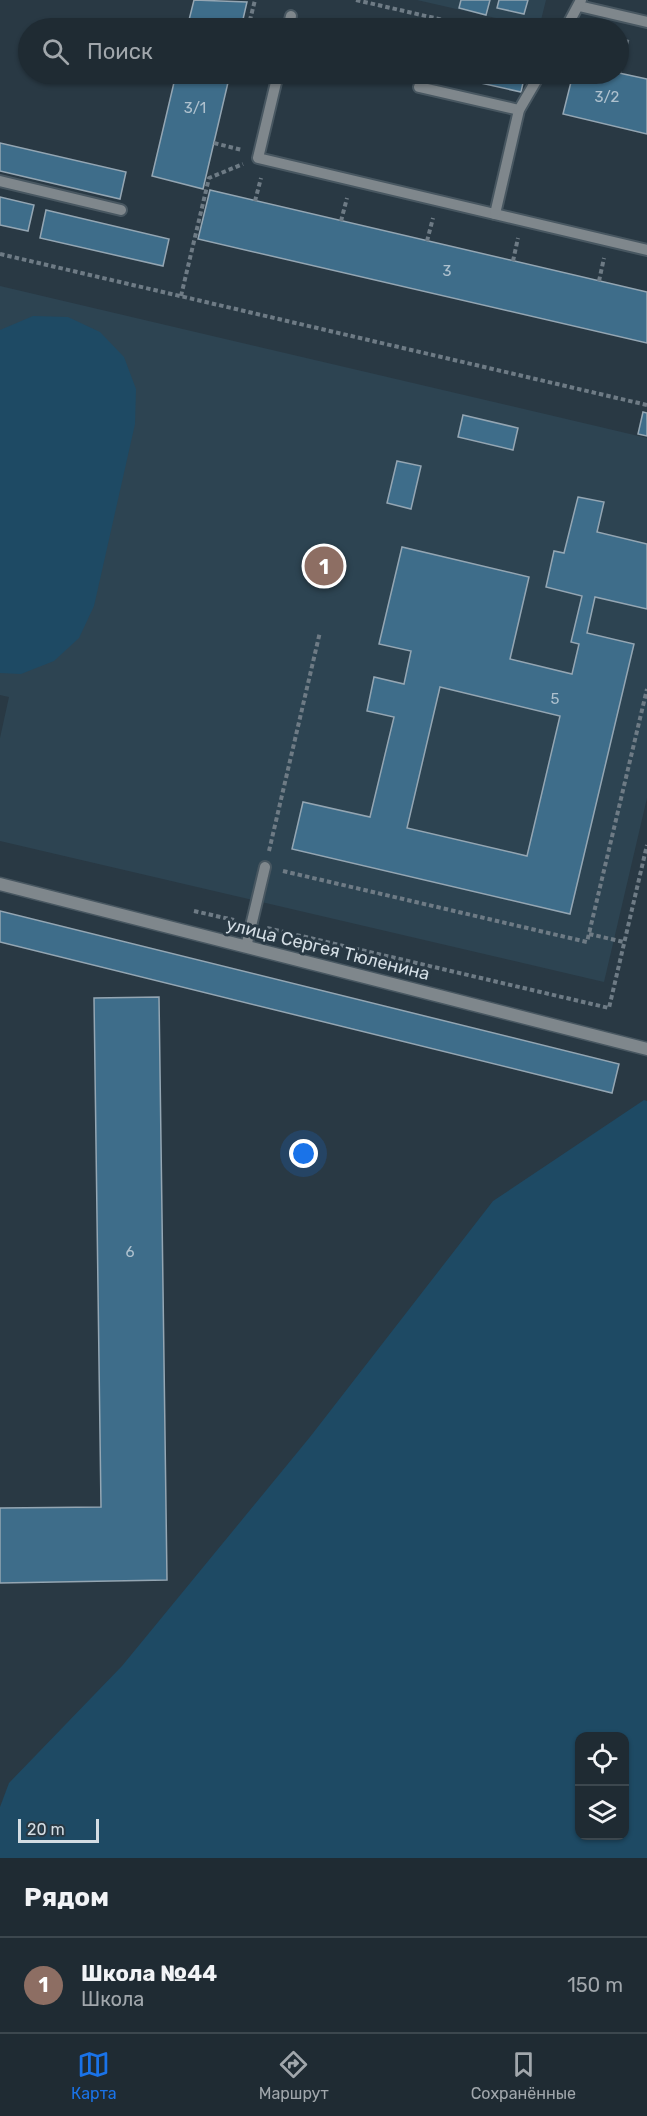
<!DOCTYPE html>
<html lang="ru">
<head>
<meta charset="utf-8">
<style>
	:root { --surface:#1f2b33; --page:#2c373f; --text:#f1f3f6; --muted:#a1a7ac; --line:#3c474e; --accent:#1a73e8 }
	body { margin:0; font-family:Rubik,sans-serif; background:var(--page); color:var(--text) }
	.controls { position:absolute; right:18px; bottom:18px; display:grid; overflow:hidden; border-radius:12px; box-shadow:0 2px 4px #0004 }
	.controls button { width:54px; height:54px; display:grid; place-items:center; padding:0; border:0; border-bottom:2px solid var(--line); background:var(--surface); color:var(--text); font:30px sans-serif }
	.scale { position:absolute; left:18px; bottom:15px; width:81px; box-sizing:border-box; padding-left:6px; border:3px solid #d3dde4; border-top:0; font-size:16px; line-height:21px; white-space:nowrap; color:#d3dde4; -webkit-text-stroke:4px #293944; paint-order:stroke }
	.you { position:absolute; left:304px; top:1154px; width:21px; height:21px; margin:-15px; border:4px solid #fff; border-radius:50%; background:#1a73e8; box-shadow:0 0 0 9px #1a73e833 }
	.badge { display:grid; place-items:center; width:39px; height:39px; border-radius:50%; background:var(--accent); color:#fff; font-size:20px; font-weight:700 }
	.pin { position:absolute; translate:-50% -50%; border:3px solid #fff; box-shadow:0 2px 6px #0006 }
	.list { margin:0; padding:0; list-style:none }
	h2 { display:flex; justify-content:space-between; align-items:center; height:78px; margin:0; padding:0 24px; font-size:26px }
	h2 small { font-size:20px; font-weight:400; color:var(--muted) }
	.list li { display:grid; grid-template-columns:39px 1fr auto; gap:18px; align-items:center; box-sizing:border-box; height:96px; padding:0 24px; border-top:2px solid var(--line) }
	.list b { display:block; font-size:22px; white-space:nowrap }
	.list p { margin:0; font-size:20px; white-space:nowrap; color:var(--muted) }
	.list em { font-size:20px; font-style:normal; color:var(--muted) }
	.icon { flex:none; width:33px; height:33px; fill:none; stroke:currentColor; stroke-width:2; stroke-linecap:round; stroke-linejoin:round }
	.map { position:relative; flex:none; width:647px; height:1858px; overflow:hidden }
	.search { position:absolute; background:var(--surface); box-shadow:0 2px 4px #0004; left:18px; right:18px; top:18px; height:66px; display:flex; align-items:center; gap:15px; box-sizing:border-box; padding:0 21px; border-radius:33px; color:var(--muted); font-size:22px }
	.sheet { height:174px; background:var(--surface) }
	nav { display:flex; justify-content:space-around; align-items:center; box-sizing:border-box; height:84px; border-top:2px solid var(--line); background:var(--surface); font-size:16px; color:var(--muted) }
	nav a { display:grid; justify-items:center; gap:3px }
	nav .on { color:var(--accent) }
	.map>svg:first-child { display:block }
	.built { fill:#2d4452 }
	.green { fill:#1e4a64; fill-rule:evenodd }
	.building { fill:#3e6d8a; stroke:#94a6b3; stroke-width:1.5; fill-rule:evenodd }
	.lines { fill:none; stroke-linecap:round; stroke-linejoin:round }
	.lane-casing { stroke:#485761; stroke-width:14 }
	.street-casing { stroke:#485761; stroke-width:15 }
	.path { stroke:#6e7b85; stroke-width:4; stroke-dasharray:4.5 3; stroke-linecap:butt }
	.lane { stroke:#7f878c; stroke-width:10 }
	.street { stroke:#7f878c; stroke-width:12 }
	.labels { text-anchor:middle; stroke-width:6; stroke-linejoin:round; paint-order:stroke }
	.number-label { font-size:15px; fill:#aec1ce }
	.street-label { font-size:18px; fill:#d3dde4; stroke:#293944 }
</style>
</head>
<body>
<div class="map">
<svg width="647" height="1858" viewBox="0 0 647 1858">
	<rect width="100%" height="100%" fill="#293944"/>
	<g class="built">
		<polygon points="417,0 546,0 539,28"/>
		<polygon points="0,286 647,438 647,798 604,982 0,841 0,738 9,697 0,695"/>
	</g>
	<g class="green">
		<polygon points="33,316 68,317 100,332 124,357 136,389 135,424 94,606 79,638 54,661 21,674 0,673 0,330"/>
		<path d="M644 1100 647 1101V1858H0V1807L9 1783 122 1666 310 1437 493 1201ZM580 1736H624V1836H580Z"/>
	</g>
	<g class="building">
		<polygon points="194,0 247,2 241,28 187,28"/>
		<polygon points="461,0 490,0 486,15 459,8"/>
		<polygon points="499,0 528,0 524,14 497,8"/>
		<polygon points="619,73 647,79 647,134 563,114 573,74"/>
		<polygon points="176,74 230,74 203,189 152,176"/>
		<polygon points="440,74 525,74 521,92"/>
		<polygon points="0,143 126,172 120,199 0,171"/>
		<polygon points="210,190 647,292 647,343 198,239"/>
		<polygon points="0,197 34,205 28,231 0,225"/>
		<polygon points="46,210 169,239 163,266 40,238"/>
		<polygon points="643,412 647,413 647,436 638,434"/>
		<polygon points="463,415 518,428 513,450 458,437"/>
		<polygon points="397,461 421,466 411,509 387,503"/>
		<path d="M578 497 604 502 597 532 647 544V609L595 597 587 633 634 644 570 914 292 849 303 802 370 817 394 717 367 711 374 677 404 684 411 651 379 644 402 547 529 577 510 659 572 674 579 644 571 642 582 596 546 587 554 551 564 553ZM440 687 560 716 527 856 407 828Z"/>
		<polygon points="0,911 619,1064 612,1093 0,942"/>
		<polygon points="159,997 167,1580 0,1583 0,1508 101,1507 94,998"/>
	</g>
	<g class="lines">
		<defs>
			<g id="lane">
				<polyline points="579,6 647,22"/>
				<polyline points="288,28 291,16"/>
				<polyline points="566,28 581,0"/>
				<polyline points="278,74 258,158 647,250"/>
				<polyline points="419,87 519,110"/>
				<polyline points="0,181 121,210"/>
				<polyline points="495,214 519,110 540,74"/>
				<polyline points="246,947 265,867"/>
			</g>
			<polyline id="street" points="0,884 647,1049"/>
		</defs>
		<use href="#lane" class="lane-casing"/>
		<use href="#street" class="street-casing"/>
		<g class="path">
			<polyline points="356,0 478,28"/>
			<polyline points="248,28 255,0"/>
			<polyline points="619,73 628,37"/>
			<polyline points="214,143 242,150"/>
			<polyline points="255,201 261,178"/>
			<polyline points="341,221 347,198"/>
			<polyline points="427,241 433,218"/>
			<polyline points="0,254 647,405"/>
			<polyline points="513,261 518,238"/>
			<polyline points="599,281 604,258"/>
			<polyline points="181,296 209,178 243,164"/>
			<polyline points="269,851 320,632"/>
			<polyline points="283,871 587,942 647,689"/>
			<polyline points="194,911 234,920"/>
			<polyline points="267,928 609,1008 647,845"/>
			<polyline points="589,934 624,942"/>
		</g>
		<use href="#lane" class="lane"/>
		<use href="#street" class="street"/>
	</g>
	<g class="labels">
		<g class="number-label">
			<text x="607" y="102">3/2</text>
			<text x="195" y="113">3/1</text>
			<text x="447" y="276">3</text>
			<text x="555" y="704">5</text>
			<text x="130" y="1257">6</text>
		</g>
		<g class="street-label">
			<text transform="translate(328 949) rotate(14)" y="6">улица Сергея Тюленина</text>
		</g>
	</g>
</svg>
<div class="controls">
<button><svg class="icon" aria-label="locate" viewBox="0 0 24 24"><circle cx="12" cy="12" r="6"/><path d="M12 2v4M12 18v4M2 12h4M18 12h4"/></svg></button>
<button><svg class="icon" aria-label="layers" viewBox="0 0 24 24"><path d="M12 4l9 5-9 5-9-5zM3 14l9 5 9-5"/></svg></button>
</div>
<div class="scale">20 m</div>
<div class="you"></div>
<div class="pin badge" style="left:324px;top:566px;background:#8d6e63">1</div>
<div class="search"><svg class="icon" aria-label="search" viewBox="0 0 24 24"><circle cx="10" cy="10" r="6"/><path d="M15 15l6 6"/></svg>Поиск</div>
</div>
<section class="sheet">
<h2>Рядом<small></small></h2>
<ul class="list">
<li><span class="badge" style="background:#8d6e63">1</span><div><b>Школа №44</b><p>Школа</p></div><em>150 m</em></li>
</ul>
</section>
<nav>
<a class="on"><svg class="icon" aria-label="map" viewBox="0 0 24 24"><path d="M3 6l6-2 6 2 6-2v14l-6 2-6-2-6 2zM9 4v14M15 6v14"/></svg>Карта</a>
<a><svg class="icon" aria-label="directions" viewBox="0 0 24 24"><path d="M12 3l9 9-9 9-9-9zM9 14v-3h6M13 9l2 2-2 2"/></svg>Маршрут</a>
<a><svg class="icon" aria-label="saved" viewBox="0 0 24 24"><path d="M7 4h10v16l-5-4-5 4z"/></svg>Сохранённые</a>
</nav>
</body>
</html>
